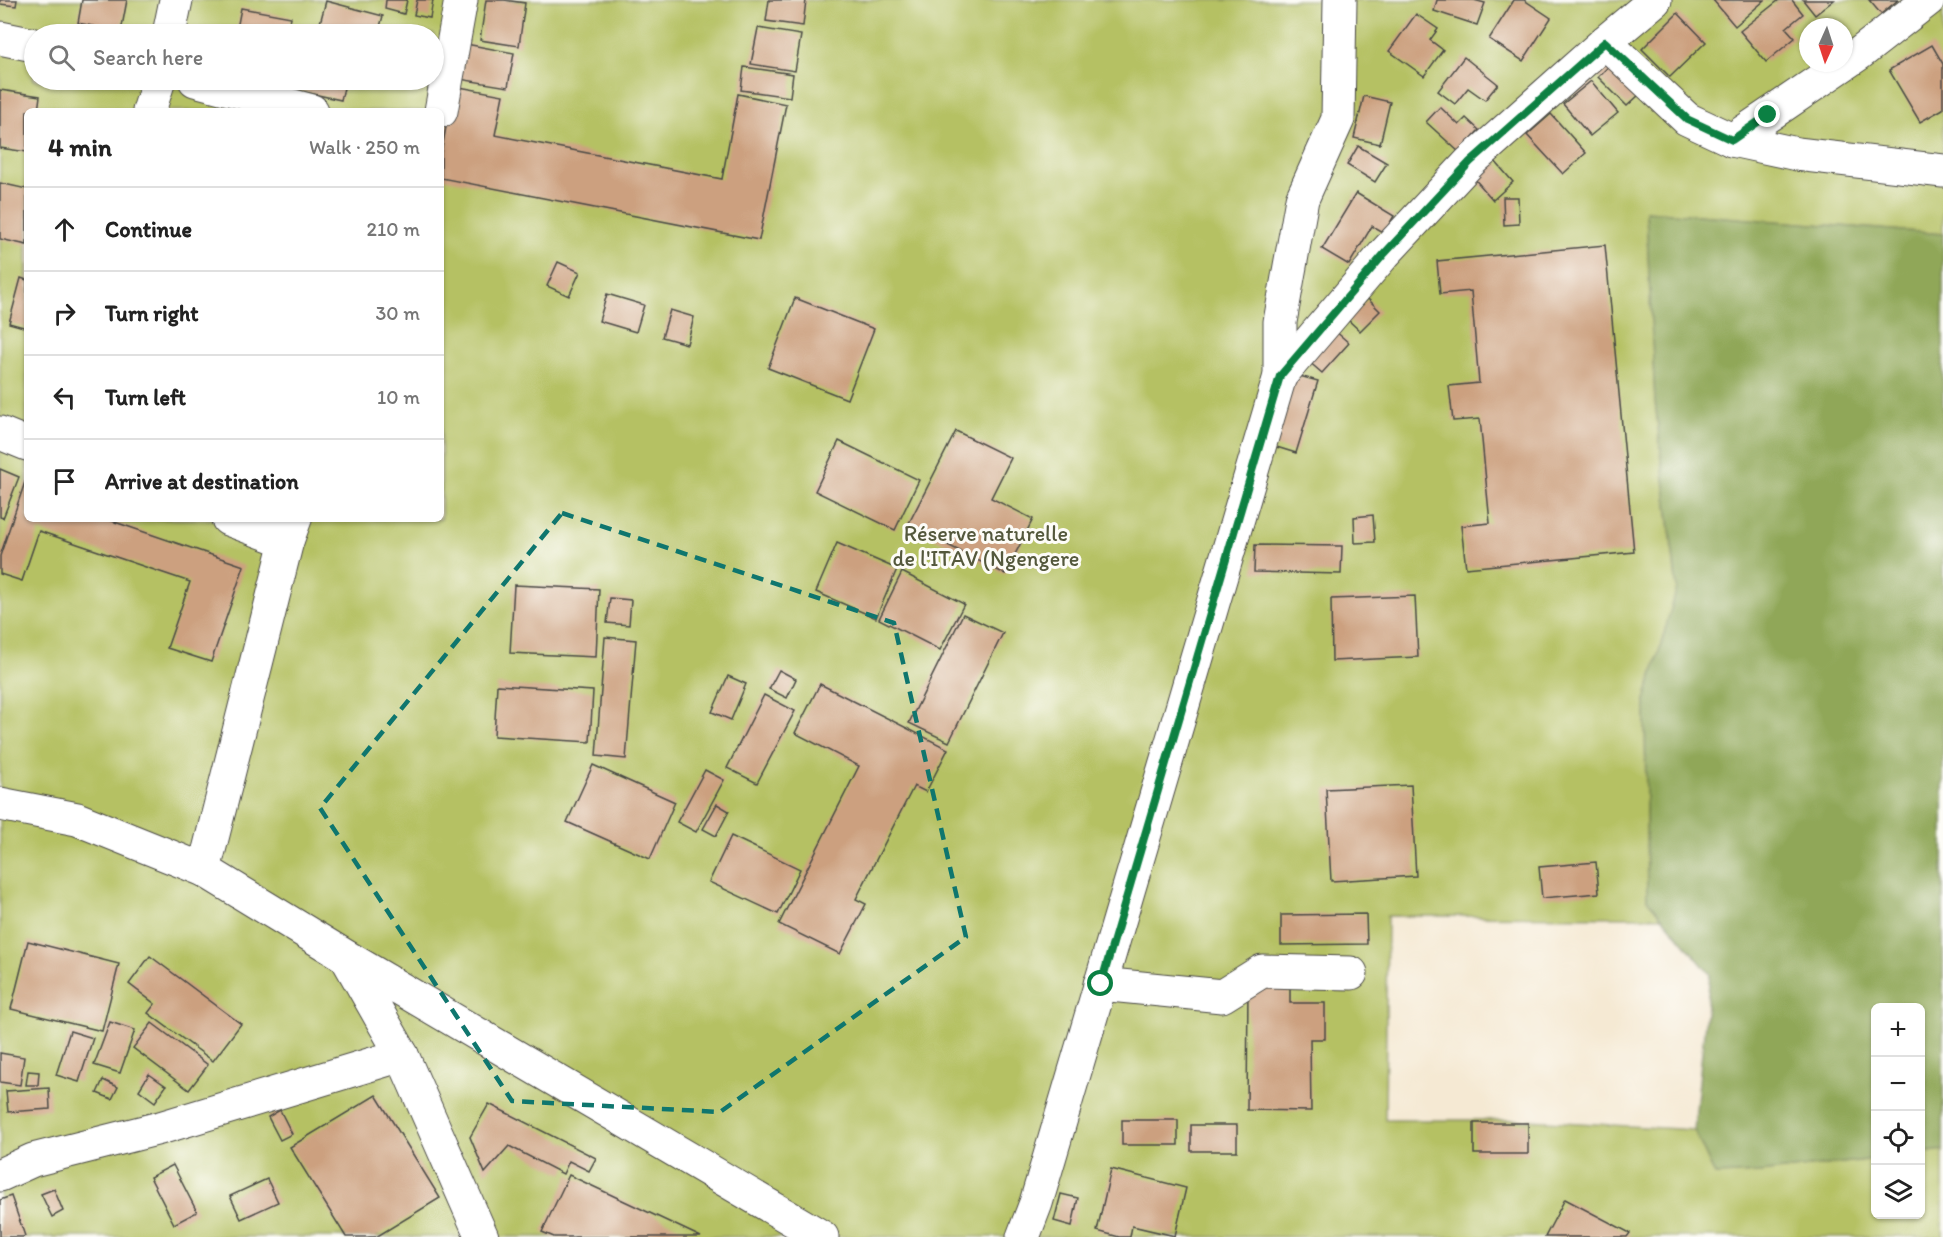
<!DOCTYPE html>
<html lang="en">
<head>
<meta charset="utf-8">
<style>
	:root { --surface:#fff; --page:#f6f6f6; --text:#222; --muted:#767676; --line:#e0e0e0 }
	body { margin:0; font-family:Itim,sans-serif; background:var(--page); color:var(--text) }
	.controls { position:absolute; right:18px; bottom:18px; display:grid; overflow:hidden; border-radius:9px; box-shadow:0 2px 4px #0004 }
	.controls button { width:54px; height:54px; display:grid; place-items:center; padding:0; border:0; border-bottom:2px solid var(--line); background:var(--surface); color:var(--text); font:30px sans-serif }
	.compass { position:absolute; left:1799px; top:18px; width:54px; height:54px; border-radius:50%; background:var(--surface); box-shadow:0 2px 4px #0004; rotate:183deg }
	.stop { position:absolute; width:18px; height:18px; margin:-14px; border:4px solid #0b8043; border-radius:50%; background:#fff }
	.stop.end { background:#0b8043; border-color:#fff; box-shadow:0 2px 6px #0008 }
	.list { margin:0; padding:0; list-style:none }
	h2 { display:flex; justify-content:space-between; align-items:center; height:78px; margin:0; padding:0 24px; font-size:26px }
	h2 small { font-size:20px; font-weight:400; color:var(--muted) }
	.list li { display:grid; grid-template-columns:39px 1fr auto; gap:18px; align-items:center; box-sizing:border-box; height:84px; padding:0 24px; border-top:2px solid var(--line) }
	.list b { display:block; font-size:22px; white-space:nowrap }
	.list em { font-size:20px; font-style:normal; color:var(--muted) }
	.icon { flex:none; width:33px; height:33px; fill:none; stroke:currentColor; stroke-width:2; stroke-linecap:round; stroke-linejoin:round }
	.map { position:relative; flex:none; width:1943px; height:1237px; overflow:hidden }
	.search { position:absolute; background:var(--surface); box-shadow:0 2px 4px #0004; left:24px; top:24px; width:420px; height:66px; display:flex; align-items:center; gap:15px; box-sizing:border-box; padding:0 21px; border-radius:33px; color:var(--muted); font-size:22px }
	.panel { position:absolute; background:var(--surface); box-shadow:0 2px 4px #0004; left:24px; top:108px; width:420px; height:414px; border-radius:9px }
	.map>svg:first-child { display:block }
	.green { fill:#b5c163; stroke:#707647; stroke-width:1.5; fill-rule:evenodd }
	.forest { fill:#90a759; stroke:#5e6942; stroke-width:1.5 }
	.building { fill:#cca07f }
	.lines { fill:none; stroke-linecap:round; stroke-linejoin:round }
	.minor-casing { stroke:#494844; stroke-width:35 }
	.minor { stroke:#fff; stroke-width:33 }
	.route { stroke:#0b8043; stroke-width:8 }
	.marked { fill:none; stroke:#0f766e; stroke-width:4.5; stroke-dasharray:12 8; stroke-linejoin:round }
	.labels { text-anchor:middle; stroke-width:6; stroke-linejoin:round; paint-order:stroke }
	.park-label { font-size:22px; fill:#54583c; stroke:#fdfcf7 }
</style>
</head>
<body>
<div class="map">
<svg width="1943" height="1237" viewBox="0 0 1943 1237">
	<rect width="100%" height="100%" fill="#fdfcf7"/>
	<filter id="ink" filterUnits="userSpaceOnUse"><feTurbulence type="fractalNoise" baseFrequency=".0167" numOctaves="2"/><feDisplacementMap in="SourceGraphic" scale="12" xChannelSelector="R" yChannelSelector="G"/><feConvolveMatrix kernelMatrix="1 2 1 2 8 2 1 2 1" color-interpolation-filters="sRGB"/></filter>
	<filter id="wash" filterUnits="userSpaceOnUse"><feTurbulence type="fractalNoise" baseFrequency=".008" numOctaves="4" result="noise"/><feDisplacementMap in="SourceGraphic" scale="24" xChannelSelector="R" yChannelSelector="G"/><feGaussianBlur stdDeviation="1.35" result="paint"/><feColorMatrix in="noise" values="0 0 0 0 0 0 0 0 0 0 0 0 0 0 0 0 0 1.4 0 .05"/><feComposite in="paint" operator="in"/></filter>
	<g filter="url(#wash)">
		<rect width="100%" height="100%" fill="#f5e9d3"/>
		<path class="green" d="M0 0H1943V234L1646 211 1655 401 1677 589 1645 701 1647 899 1662 917 1387 916 1385 1120H1529L1694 1130 1715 1175 1759 1173 1875 1159 1876 1214H1920L1921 1153 1943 1150V1237H0ZM1808 27H1844V63H1808ZM34 34H434V80H34ZM27 111H441V519H27Z"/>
		<polygon class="forest" points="1646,211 1943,234 1943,1150 1921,1153 1920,1008 1876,1008 1875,1159 1759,1173 1715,1175 1694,1130 1710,974 1647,899 1645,701 1677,588 1655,401"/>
		<g id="blocks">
			<g class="building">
				<polygon points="0,0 17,0 16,6 0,4"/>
				<polygon points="82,0 127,0 121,32 78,23"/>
				<polygon points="386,0 407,0 404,14 385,9"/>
				<polygon points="417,0 433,0 430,18 414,15"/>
				<polygon points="486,0 504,0 525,3 519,46 480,40"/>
				<polygon points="769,0 806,0 803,26 766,21"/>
				<polygon points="1437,0 1474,0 1485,3 1477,25 1434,11"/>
				<polygon points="1514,0 1524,0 1551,18 1523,61 1489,39"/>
				<polygon points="1713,0 1765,0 1735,26"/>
				<polygon points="1779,0 1792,0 1803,14 1786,28 1795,38 1766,62 1740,31"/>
				<polygon points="1803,0 1834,0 1815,15"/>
				<polygon points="1869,0 1898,0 1881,14"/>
				<polygon points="326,1 383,16 378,34 366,34 320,23"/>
				<polygon points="241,8 291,17 288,34 236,34"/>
				<polygon points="1678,13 1706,42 1670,77 1642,49"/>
				<polygon points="1416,14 1438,29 1430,40 1443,50 1424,76 1389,51"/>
				<polygon points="758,28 801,35 795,71 751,64"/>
				<polygon points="300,29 322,34 299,34"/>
				<polygon points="466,44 514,53 508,87 459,79"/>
				<polygon points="1932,45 1943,64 1943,109 1920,122 1889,70"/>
				<polygon points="1464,57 1498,84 1485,100 1468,88 1455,104 1438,91"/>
				<polygon points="1609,66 1640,94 1627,106 1598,77"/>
				<polygon points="744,67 793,74 790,97 741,90"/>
				<polygon points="288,80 346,80 341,100 286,88"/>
				<polygon points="1591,81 1618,113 1590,136 1563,104"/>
				<polygon points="454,86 503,95 495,135 722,179 738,94 786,104 759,240 441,178 441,153"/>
				<polygon points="0,90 40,96 38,111 27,111 27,152 0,148"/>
				<polygon points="1364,96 1390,102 1380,144 1354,138"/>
				<polygon points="1440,107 1459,125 1466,118 1479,130 1459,152 1426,122"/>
				<polygon points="1551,114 1586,153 1563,174 1527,135"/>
				<polygon points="1358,146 1387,163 1375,182 1347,165"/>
				<polygon points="1494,160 1513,182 1493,200 1473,177"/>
				<polygon points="0,183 27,189 27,245 0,239"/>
				<polygon points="1356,193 1394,216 1384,233 1372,226 1349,265 1322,249"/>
				<polygon points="1503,197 1518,197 1519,224 1504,225"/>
				<polygon points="1605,245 1634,552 1466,568 1461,526 1490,523 1480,419 1453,421 1449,386 1479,383 1471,291 1440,294 1437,261"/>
				<polygon points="558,262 580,272 569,296 547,286"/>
				<polygon points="21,278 27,280 27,328 9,323"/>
				<polygon points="607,294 644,305 636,332 599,321"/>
				<polygon points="795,298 874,329 847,399 768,368"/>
				<polygon points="1368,299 1380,311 1360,331 1347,319"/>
				<polygon points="670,310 694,317 687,344 662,337"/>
				<polygon points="1334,330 1349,343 1322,373 1307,360"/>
				<polygon points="1292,374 1318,381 1296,453 1270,445"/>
				<polygon points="956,431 1011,458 991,498 1033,519 1005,574 908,525"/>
				<polygon points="839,441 919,480 895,530 815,491"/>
				<polygon points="0,469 19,477 3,518 0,517"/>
				<polygon points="25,482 27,483 27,519 106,519 244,566 211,662 167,648 190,582 39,531 22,581 0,574 0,556"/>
				<polygon points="1373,515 1375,542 1355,543 1354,517"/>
				<polygon points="837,543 897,569 876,618 816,592"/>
				<polygon points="1255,545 1342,546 1341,574 1254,572"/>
				<polygon points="902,572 964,604 940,650 879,619"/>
				<polygon points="514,585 599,589 596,657 510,653"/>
				<polygon points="1415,596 1418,657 1332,661 1331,599"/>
				<polygon points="610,598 631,600 629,625 607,623"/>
				<polygon points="963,614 1003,633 949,742 909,723"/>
				<polygon points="605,637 636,640 626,759 596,756"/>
				<polygon points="779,670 796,679 787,698 769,689"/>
				<polygon points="728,676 746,684 731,720 712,712"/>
				<polygon points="820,684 948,749 926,792 914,786 856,899 866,904 840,954 779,924 859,766 795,733"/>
				<polygon points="497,685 593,691 590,742 494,736"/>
				<polygon points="764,695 795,711 757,783 727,768"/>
				<polygon points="593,765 675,802 650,859 567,822"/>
				<polygon points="705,770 724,780 696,832 677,822"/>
				<polygon points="1411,785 1416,876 1331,881 1326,789"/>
				<polygon points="717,804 729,811 716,836 703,829"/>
				<polygon points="731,836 800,869 778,914 709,882"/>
				<polygon points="1596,862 1599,893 1542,898 1539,867"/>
				<polygon points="1366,914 1367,944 1281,945 1281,915"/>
				<polygon points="28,941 119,964 102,1031 11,1009"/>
				<polygon points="150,956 241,1024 213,1061 148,1013 155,1004 129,984"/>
				<polygon points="1248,985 1290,985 1290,1003 1325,1003 1325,1039 1310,1039 1311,1111 1247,1110"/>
				<polygon points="110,1022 135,1030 120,1073 94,1065"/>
				<polygon points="152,1023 208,1065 189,1090 133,1048"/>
				<polygon points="70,1031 93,1038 79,1082 56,1075"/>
				<polygon points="0,1053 24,1057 20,1085 0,1082"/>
				<polygon points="28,1071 39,1072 38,1085 26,1085"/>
				<polygon points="149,1074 166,1086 155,1102 139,1090"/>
				<polygon points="103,1080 118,1087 112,1099 97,1093"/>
				<polygon points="49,1088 50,1109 8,1112 6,1091"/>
				<polygon points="376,1095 440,1198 376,1237 346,1237 290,1147"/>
				<polygon points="489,1104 596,1158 589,1171 569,1161 563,1174 509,1146 485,1173 470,1137"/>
				<polygon points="280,1110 292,1134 280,1140 268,1117"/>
				<rect x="1122" y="1120" width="56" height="25"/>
				<rect x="1474" y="1123" width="54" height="31"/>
				<rect x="1191" y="1125" width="46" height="26"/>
				<polygon points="173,1165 197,1212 174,1224 150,1177"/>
				<polygon points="1111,1169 1186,1188 1175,1236 1132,1226 1130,1237 1119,1237 1097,1231"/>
				<polygon points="569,1175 701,1237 554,1237 542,1232"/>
				<polygon points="267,1179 278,1202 241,1219 230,1196"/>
				<polygon points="54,1189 63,1211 52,1217 41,1194"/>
				<polygon points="1061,1194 1078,1198 1072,1226 1054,1221"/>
				<polygon points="11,1196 25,1236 23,1237 0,1237 0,1200"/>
				<polygon points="1565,1199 1630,1233 1627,1237 1545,1237"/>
			</g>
		</g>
	</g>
	<g filter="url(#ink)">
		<use href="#blocks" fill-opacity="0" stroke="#494844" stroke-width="1.5"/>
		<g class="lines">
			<defs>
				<g id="minor">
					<polyline points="169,34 176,0"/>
					<polyline points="0,38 34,45"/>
					<polyline points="1605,42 1687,119 1732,140 1797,154 1943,171"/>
					<polyline points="195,80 312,111"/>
					<polyline points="149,111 159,80"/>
					<polyline points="441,111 461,0"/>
					<polyline points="1732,140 1860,53 1928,0"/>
					<polyline points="1280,376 1385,253 1470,162 1605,42 1655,0"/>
					<polyline points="0,433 27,444"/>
					<polyline points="228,519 287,541"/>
					<polyline points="0,804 77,819 204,870 345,956 822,1237"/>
					<polyline points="204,870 287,541 295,519"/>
					<polyline points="347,958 402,1055 482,1237"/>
					<polyline points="1100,984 1222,996 1262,971 1351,973"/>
					<polyline points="0,1175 33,1160 160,1128 402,1055"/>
					<polyline points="1023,1237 1036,1203 1280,376 1280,322 1302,199 1338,119 1340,0"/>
				</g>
			</defs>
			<use href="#minor" class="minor-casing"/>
			<use href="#minor" class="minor"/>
		</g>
	</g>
	<g class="lines" filter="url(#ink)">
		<polyline class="route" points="1101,984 1280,376 1385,253 1470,162 1605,42 1687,119 1732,140 1768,115"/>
	</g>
	<path class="marked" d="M562 513 894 623 966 937 720 1112 512 1101 320 808Z"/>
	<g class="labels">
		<g class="park-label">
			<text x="986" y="541">Réserve naturelle<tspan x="986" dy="25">de l'ITAV (Ngengere</tspan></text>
		</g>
	</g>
</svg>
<div class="controls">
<button>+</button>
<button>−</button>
<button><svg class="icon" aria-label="locate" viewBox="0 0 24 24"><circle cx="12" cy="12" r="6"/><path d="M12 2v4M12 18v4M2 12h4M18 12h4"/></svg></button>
<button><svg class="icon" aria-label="layers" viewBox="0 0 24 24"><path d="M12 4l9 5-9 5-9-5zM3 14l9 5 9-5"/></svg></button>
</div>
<svg class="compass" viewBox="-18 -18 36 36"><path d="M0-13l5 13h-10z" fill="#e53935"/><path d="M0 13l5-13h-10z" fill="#767676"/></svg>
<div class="stop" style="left:1101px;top:984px"></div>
<div class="stop end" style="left:1768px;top:115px"></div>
<div class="search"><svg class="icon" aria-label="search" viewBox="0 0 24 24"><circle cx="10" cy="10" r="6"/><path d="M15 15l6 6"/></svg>Search here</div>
<section class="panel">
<h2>4 min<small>Walk · 250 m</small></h2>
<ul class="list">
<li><svg class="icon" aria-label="ahead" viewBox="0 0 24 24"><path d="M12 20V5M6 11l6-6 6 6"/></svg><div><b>Continue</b></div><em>210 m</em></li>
<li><svg class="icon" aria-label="right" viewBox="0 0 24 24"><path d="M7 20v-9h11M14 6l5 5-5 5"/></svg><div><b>Turn right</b></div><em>30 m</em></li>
<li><svg class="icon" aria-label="left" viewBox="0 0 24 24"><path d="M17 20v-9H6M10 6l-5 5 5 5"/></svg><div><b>Turn left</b></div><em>10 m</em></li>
<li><svg class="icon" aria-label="arrive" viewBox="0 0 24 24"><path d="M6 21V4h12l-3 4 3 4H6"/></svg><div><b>Arrive at destination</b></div></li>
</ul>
</section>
</div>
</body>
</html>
